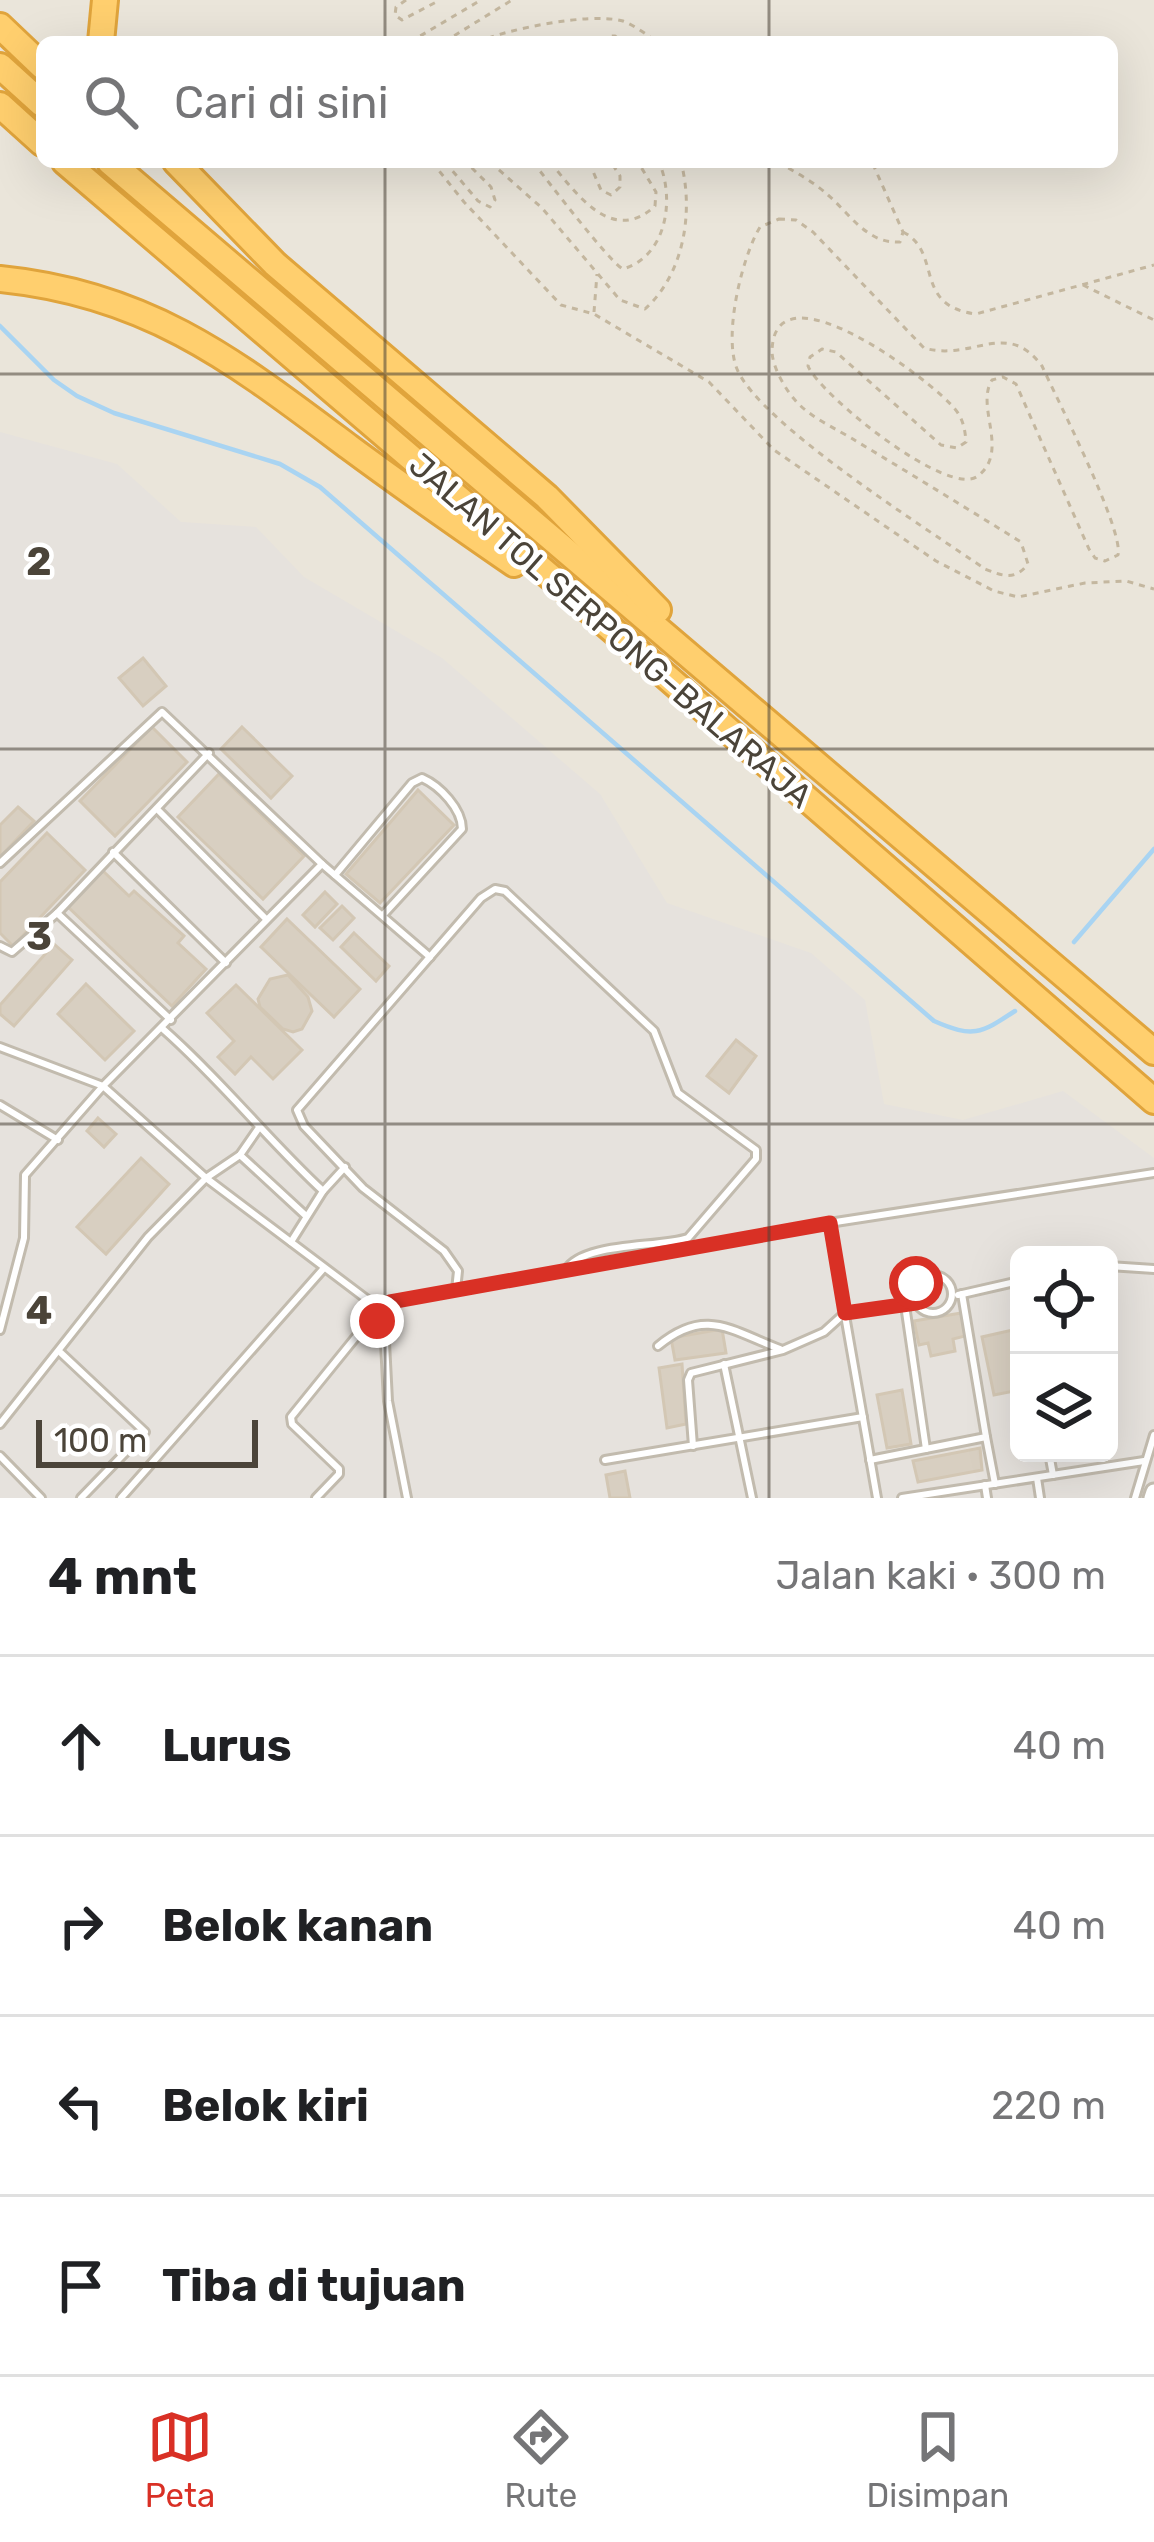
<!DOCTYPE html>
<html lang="id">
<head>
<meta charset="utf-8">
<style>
	:root { --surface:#fff; --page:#f6f6f6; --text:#202124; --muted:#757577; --line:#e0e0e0; --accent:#d93025 }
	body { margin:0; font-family:Rubik,sans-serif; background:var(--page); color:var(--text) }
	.controls { position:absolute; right:36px; bottom:36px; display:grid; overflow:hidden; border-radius:18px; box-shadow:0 12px 48px #0002 }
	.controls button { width:108px; height:108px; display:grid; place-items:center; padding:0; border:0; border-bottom:3px solid var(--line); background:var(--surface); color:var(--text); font:60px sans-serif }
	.scale { position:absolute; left:36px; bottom:30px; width:222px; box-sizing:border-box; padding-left:12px; border:6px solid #4b4439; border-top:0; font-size:33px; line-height:42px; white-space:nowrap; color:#4b4439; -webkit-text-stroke:9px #fff; paint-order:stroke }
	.stop { position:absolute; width:36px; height:36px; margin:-27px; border:9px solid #d93025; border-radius:50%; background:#fff }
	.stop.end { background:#d93025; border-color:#fff; box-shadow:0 3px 12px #0008 }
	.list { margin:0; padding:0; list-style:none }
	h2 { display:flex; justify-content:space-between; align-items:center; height:156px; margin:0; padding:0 48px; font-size:51px }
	h2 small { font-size:39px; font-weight:400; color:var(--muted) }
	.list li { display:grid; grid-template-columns:78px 1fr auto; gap:36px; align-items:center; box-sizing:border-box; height:180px; padding:0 48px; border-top:3px solid var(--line) }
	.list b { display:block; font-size:45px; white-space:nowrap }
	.list em { font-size:39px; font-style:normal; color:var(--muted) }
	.icon { flex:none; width:66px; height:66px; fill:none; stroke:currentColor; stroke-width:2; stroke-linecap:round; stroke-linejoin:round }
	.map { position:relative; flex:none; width:1154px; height:1498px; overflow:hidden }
	.search { position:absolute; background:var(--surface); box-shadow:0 12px 48px #0002; left:36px; right:36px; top:36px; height:132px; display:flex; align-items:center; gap:30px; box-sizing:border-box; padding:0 42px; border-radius:18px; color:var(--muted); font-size:45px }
	.sheet { height:876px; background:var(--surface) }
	nav { display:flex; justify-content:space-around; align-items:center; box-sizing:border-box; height:168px; border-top:3px solid var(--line); background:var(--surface); font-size:33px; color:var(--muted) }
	nav a { display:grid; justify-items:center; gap:6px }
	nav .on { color:var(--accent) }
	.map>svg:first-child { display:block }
	.residential { fill:#eae5da; fill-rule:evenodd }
	.industrial { fill:#e6e2dd; fill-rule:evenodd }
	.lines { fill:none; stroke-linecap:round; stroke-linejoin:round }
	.stream { stroke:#a9d4f2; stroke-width:4.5 }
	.building { fill:#d8cfc1; stroke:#d3c7b4; stroke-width:3 }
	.service-casing { stroke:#c2bbae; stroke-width:12 }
	.tertiary-casing { stroke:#c2bbae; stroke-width:21 }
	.motorway-casing { stroke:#e0a43c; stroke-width:30 }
	.path { stroke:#c4b79f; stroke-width:3; stroke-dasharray:6 6; stroke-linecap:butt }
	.service { stroke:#fff; stroke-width:6 }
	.tertiary { stroke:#fff; stroke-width:15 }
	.motorway { stroke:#ffcf6e; stroke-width:24 }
	.route { stroke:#d93025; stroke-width:15 }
	.grid { fill:none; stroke:#4b4439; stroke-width:3; stroke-opacity:0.55 }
	.labels { text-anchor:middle; stroke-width:9; stroke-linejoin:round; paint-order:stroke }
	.street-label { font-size:33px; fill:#4b4439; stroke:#fff }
	.grid-label { font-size:39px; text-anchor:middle; font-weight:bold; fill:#4b4439; stroke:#fff; stroke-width:9; stroke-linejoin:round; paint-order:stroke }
</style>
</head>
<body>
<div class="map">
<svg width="1154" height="1498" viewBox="0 0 1154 1498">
	<rect width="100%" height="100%" fill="#f6f3ec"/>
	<path class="residential" d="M0 0H1154V1498H0ZM42 42H1112V162H42ZM1019 1255H1109V1453H1019Z"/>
	<path class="industrial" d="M0 432 117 464 181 522 256 527 304 577 442 658 600 794 667 903 811 953 865 1000 884 1104 963 1120 1063 1091 1154 1158V1498H0ZM1019 1255H1109V1453H1019Z"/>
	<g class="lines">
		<g class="stream">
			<path d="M0 326 54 380 77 396 114 413 280 464 320 487 934 1021C973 1038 980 1034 1015 1011"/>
			<polyline points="1074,942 1154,849"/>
		</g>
	</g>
	<g class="building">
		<polygon points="143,658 166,686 143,706 119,678"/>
		<polygon points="152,727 187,762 115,836 80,801"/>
		<polygon points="242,727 292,776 271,798 221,749"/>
		<polygon points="219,774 304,856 263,899 178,817"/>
		<polygon points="418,790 454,825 380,903 346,874"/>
		<polygon points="18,807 34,821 0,857 0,825"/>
		<polygon points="47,833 85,870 13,946 0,933 0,882"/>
		<polygon points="102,870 129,896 134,891 184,936 178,943 206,969 172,1006 68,907"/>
		<polygon points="325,892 337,904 315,927 303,915"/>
		<polygon points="342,906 354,918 333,940 320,928"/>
		<polygon points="287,919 360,989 334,1017 261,947"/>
		<polygon points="354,933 389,966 376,981 341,947"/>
		<polygon points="54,944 72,960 14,1026 0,1014 0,1005"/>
		<polygon points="288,975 308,997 312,1011 302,1029 293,1032 283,1029 260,1007 258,999 270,979"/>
		<polygon points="86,984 134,1031 105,1060 58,1014"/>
		<polygon points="236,985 302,1050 273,1079 251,1057 235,1074 218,1057 234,1041 207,1013"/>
		<polygon points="736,1040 756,1056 729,1093 707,1076"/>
		<polygon points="98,1118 116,1134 104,1147 87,1131"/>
		<polygon points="141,1158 169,1184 106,1254 77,1227"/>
		<polygon points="961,1313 965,1336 953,1339 955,1351 931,1356 928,1343 919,1345 914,1321"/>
		<polygon points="722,1329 726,1353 675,1360 671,1338"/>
		<polygon points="1017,1329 1019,1390 994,1395 982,1337"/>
		<polygon points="682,1364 686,1424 667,1428 659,1368"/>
		<polygon points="902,1390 911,1444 887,1448 877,1395"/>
		<polygon points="980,1448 982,1470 918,1482 913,1461"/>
		<polygon points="625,1471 630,1498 610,1498 606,1475"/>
	</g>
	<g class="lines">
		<defs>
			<g id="service">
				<polyline points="157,809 266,919"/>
				<polyline points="113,852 226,963"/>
				<polyline points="0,863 162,712 322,864 103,1086 25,1175 24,1238 0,1330"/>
				<polyline points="322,864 430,957"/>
				<path d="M335 875 412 783 422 778C440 786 462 809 462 829L383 915"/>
				<polyline points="57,913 209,753"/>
				<polyline points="0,946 12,952 57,913 171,1020"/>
				<path d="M163 1029C221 1080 267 1139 323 1191L291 1242"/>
				<polyline points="0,1047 103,1086 206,1178 373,1304"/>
				<polyline points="0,1105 58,1140"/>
				<polyline points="240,1155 305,1215"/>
				<polyline points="323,1191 345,1167"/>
				<polyline points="829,1224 877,1498"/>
				<polyline points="1109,1266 1154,1269"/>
				<circle cx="933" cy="1294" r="19"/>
				<path d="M456 1290 458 1271 444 1251 363 1188 304 1126 297 1110 481 898 495 889 505 891 654 1031 678 1093 756 1150V1159L688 1238C657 1248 583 1242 566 1270"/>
				<polyline points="958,1295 1019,1281"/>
				<polyline points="390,1302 394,1315 384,1323 372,1317 371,1311 378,1300 390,1302 829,1223 1154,1173"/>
				<polyline points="905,1305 926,1449"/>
				<polyline points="384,1323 388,1401 407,1498"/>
				<path d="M658 1346C705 1307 730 1330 780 1349"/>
				<polyline points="61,1353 145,1432 81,1498"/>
				<polyline points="724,1364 752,1498"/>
				<polyline points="0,1424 148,1237 206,1178 240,1155 258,1129"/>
				<polyline points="986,1437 995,1484"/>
				<polyline points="693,1446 688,1380 691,1373 783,1350 824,1332 845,1313 915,1303"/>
				<polyline points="1049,1453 1053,1475"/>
				<polyline points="0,1456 41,1498"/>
				<polyline points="605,1460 863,1417"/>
				<polyline points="870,1460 986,1437 962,1294"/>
				<polyline points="1037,1478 1040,1498"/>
				<polyline points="985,1485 987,1498"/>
				<polyline points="121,1498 324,1268"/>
				<polyline points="316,1498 339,1474 339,1469 292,1424 291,1417 372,1317"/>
				<polyline points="902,1498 1144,1461"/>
				<polyline points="1135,1498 1154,1435"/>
			</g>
			<polyline id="tertiary" points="1152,1498 1154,1492"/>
			<g id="motorway">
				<polyline points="0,26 42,66"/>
				<polyline points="101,42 105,0"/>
				<polyline points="0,66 42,104"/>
				<polyline points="0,105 42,143"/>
				<polyline points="65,162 629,644 1154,1101"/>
				<polyline points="110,162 1154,1052"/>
				<polyline points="176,162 275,264 547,497 658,610"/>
				<path d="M0 279C149 294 234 361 349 447 403 487 459 526 514 564"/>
			</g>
		</defs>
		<use href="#service" class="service-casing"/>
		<use href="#tertiary" class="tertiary-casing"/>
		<use href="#motorway" class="motorway-casing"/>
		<g class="path">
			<polyline points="406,0 396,7 395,15 402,20 440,0"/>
			<polyline points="410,42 481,0"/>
			<polyline points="444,42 512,0"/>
			<path d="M477 42C509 29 589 12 623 21 634 25 647 35 657 42"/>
			<polyline points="603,42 607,36 615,36 622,42"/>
			<polyline points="432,162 464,202 561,305 594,314 709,382 774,450 936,561 994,591 1018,597 1085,583 1126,581 1154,589"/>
			<polyline points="445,162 478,201 490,207 495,200 491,187 466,162"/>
			<path d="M490 162 542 208 620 300 645 309C684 274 694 212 681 162"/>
			<path d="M533 162C547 180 611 264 623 269 667 256 675 199 659 162"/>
			<path d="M550 162C576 193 612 246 655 206L656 192 638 162"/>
			<polyline points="589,162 601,190 611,195 620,187 620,176 611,162"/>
			<polyline points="707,162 721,162"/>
			<path d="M778 162C795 172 814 182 828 195 850 214 867 244 900 242L903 232 872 162"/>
			<path d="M779 219 796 220 813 232 924 348C973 362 1006 318 1042 366 1056 397 1124 530 1118 555L1105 561 1095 558 1089 549 1016 384 1003 377 992 380C975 407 1010 451 978 476 949 499 820 395 808 366L810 357 822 349 836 352 941 445 957 448 966 442C965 429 963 418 954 408 932 381 774 261 772 351 772 366 785 389 795 400 809 417 837 429 856 441 911 474 966 508 1021 542L1028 564C1015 581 1003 576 985 569 929 530 760 424 737 369 723 335 742 257 760 227Z"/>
			<path d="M903 232C943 252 912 306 976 314L1154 265"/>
			<polyline points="1083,285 1154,320"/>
			<polyline points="594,312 597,274"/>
		</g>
		<use href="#service" class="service"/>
		<use href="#tertiary" class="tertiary"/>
		<use href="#motorway" class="motorway"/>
	</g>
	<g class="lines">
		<polyline class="route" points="377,1321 390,1320 394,1315 390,1302 830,1223 845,1313 916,1303 916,1283"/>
	</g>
	<path class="grid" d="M385 0V42M769 0V42M385 162V1498M769 162V1498M0 374H1154M0 749H1154M0 1124H1154"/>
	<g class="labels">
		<g class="street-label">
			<text transform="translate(611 630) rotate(41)" y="12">JALAN TOL SERPONG–BALARAJA</text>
		</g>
	</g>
	<g class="grid-label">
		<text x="39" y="575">2</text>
		<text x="39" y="950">3</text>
		<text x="39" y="1324">4</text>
	</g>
</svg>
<div class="controls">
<button><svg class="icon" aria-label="locate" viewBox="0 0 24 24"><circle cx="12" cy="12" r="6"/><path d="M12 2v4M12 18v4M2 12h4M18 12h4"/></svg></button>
<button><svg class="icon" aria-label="layers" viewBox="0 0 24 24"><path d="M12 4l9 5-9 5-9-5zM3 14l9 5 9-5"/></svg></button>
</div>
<div class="scale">100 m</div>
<div class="stop" style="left:916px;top:1283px"></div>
<div class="stop end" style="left:377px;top:1321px"></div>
<div class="search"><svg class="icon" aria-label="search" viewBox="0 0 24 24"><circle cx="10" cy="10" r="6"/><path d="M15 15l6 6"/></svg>Cari di sini</div>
</div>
<section class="sheet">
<h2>4 mnt<small>Jalan kaki · 300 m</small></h2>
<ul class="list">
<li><svg class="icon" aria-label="ahead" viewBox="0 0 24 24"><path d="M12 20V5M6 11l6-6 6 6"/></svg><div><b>Lurus</b></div><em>40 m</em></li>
<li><svg class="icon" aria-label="right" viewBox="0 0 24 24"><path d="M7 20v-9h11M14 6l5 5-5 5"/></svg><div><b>Belok kanan</b></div><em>40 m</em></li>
<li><svg class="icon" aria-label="left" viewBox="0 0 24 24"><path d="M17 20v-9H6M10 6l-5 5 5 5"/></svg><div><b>Belok kiri</b></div><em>220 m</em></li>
<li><svg class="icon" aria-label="arrive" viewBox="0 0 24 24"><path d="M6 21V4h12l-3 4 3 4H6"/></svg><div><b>Tiba di tujuan</b></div></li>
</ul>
</section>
<nav>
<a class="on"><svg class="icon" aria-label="map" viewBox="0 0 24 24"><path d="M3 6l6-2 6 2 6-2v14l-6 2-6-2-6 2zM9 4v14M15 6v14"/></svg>Peta</a>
<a><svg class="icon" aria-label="directions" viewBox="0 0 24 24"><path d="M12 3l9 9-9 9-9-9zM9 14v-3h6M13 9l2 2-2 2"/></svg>Rute</a>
<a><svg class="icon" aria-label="saved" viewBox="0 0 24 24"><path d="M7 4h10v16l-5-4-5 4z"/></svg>Disimpan</a>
</nav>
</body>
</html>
